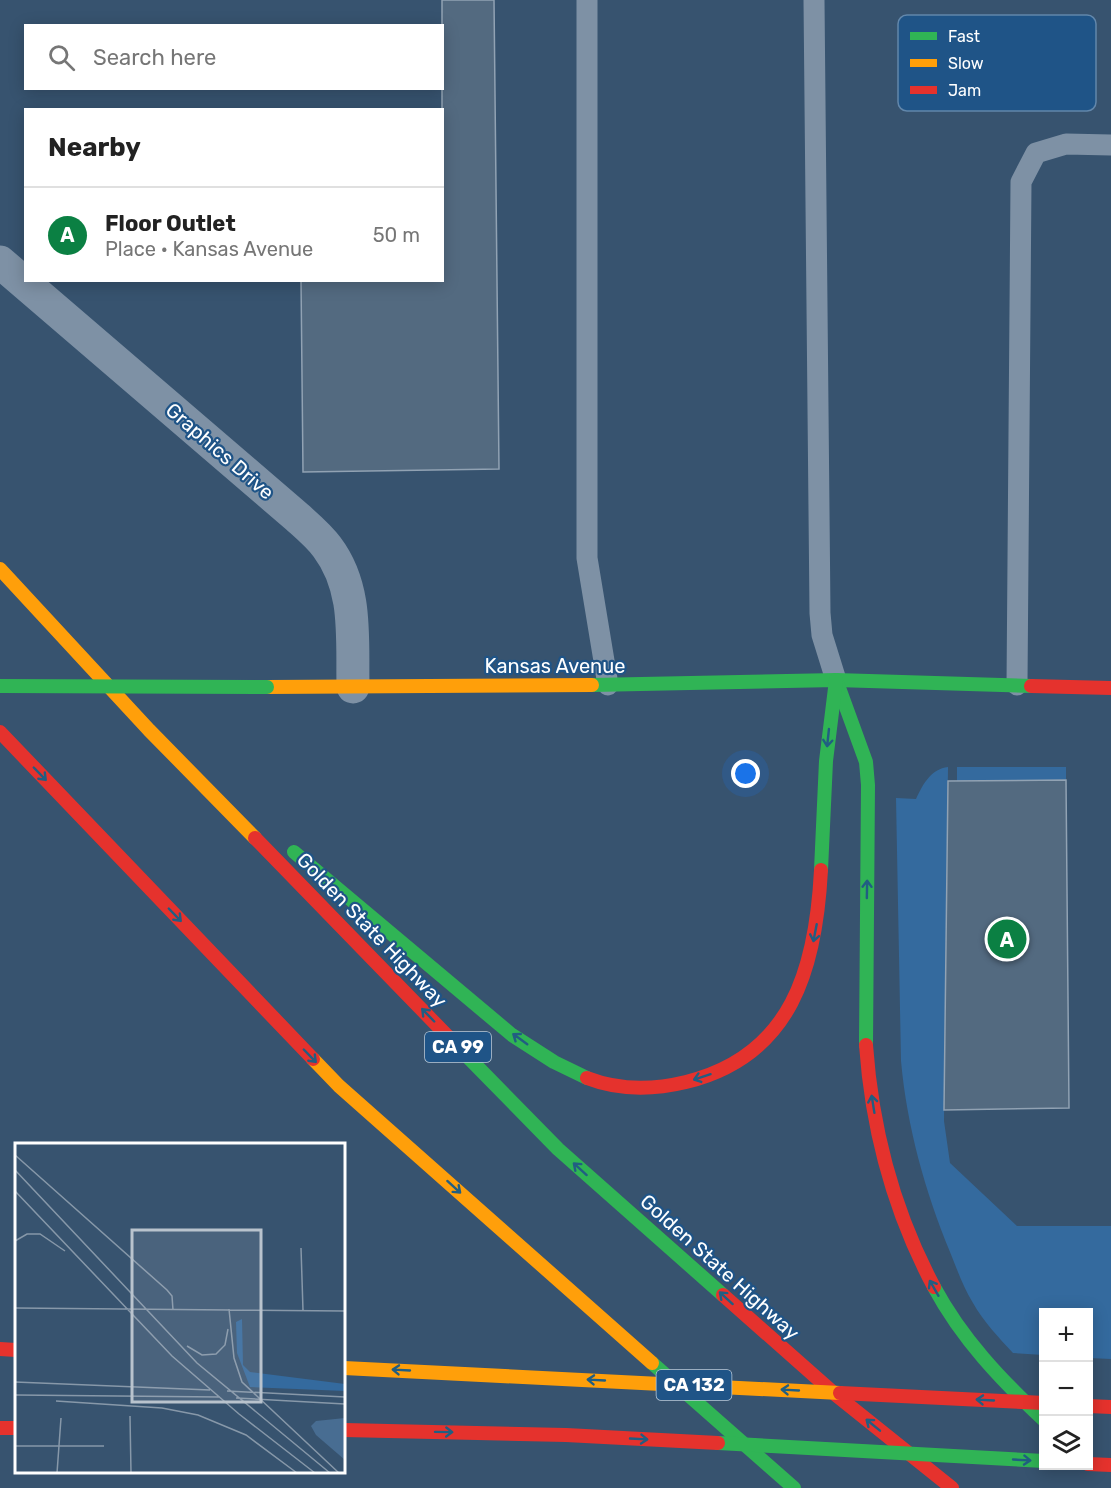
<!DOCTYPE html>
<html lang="en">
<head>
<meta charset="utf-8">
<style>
	:root { --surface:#fff; --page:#f6f6f6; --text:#222; --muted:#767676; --line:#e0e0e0; --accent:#0b8043 }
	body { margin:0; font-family:Rubik,sans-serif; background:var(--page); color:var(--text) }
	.controls { position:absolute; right:18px; bottom:18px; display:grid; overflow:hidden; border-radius:0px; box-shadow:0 3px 15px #0003 }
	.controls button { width:54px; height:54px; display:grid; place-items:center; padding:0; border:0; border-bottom:2px solid var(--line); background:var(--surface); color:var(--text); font:30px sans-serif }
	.you { position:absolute; left:746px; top:774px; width:21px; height:21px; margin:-15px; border:4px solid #fff; border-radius:50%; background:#1a73e8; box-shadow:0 0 0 9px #1a73e833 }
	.badge { display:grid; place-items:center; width:39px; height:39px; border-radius:50%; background:var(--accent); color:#fff; font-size:20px; font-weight:700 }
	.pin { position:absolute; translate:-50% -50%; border:3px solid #fff; box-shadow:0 2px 6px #0006 }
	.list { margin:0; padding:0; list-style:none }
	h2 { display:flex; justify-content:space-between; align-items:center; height:78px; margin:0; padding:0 24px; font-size:26px }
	h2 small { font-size:20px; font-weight:400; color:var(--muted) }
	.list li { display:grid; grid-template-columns:39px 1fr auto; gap:18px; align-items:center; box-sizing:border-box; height:96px; padding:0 24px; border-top:2px solid var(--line) }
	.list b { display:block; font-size:22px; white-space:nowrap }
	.list p { margin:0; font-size:20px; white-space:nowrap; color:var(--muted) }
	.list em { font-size:20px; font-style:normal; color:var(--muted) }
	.icon { flex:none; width:33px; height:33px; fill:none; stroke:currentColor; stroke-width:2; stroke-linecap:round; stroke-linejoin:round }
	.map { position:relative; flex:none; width:1111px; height:1488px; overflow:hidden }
	.search { position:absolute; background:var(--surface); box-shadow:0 3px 15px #0003; left:24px; top:24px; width:420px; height:66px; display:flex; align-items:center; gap:15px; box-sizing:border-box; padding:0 21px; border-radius:0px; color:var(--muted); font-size:22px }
	.panel { position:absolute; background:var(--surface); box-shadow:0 3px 15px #0003; left:24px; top:108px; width:420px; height:174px; border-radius:0px }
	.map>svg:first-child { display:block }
	.green { fill:#346a9e }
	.building { fill:#536a80; stroke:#91a2b3; stroke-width:1.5 }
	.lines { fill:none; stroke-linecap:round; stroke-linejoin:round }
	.lane { stroke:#7e91a5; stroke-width:21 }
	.street { stroke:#7e91a5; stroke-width:33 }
	.fast { stroke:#30b455; stroke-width:14 }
	.slow { stroke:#ff9f0a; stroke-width:14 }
	.jam { stroke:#e5322d; stroke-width:14 }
	.fast-bridge { stroke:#30b455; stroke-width:14 }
	.slow-bridge { stroke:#ff9f0a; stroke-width:14 }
	.jam-bridge { stroke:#e5322d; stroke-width:14 }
	.oneway { stroke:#215e82 }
	.labels { text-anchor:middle; stroke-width:4.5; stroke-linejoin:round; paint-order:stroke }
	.shield { fill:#1f5487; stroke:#bcccdb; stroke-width:1.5 }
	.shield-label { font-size:18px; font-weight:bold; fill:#fff }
	.street-label { font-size:20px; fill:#fff; stroke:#1f5487 }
	.inset-road { fill:none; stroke:#8798a9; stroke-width:1.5 }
	.view { fill:#b9c3cd; fill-opacity:0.15; stroke:#b9c3cd; stroke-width:3 }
	.inset-edge { fill:none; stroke:#fff; stroke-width:3 }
	.key { fill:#1f5487; stroke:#6287ab; stroke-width:1.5 }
	.key-label { font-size:16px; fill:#fff }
</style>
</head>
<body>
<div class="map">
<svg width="1111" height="1488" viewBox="0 0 1111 1488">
	<rect width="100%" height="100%" fill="#37536f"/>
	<g class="green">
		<path d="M948 767 944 1121 950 1163 1017 1226H1111V1359L1089 1358 1088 1312H1044L1043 1355 1013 1353C999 1338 983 1321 973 1303 963 1287 957 1269 950 1252 925 1191 907 1127 901 1061L896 798 916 799C923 784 931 769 948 767Z"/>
		<polygon points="957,767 1066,767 1066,780 957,781"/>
	</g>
	<g class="building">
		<polygon points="442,0 494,0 499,469 303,472 301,280 442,280"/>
		<polygon points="1066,780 1069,1108 944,1110 948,781"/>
	</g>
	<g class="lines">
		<g class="lane">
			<polyline points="587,0 587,558 608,685"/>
			<polyline points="814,0 820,613 822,635 836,680"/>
			<polyline points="1017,685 1021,182 1036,153 1066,144 1111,145"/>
		</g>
		<path class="street" d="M0 262 297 517C307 526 319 536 327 547 358 588 352 637 353 687"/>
		<g class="fast">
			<polyline points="592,685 836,680 1031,686"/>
			<polyline points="838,685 866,762 868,785 866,1045"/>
			<polyline points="294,852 512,1035 554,1062 587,1078"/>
			<polyline points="821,870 826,761 836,680"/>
			<polyline points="460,1049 558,1149 723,1295"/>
			<path d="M934 1287C962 1339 1001 1380 1044 1420"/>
			<polyline points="652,1363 794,1488"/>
		</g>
		<g class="slow">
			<polyline points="0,569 149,730 255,838"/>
			<polyline points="267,687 592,685"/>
			<polyline points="313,1059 339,1086 652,1363"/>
		</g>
		<g class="jam">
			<polyline points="1031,686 1111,688"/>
			<polyline points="0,732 313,1059"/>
			<polyline points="255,838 460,1049"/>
			<path d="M866 1045C872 1130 894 1212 934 1287"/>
			<path d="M587 1078C618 1090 653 1090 686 1082 792 1056 816 968 821 870"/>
			<polyline points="723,1295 836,1395 952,1488"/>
			<polyline points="0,1349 16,1350"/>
			<polyline points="1088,1406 1111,1407"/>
			<polyline points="0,1428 16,1428"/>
		</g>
		<g class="fast-bridge">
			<polyline points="0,686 267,687"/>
			<polyline points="718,1443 1044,1461"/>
		</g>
		<polyline class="slow-bridge" points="344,1368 840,1393"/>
		<g class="jam-bridge">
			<polyline points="840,1393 1044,1403"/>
			<polyline points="344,1430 566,1435 718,1443"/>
			<polyline points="1088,1464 1111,1465"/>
		</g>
	</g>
	<defs><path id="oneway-shaft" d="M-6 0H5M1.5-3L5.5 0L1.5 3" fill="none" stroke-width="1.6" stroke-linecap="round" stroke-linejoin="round" transform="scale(1.5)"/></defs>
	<g class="oneway">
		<use href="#oneway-shaft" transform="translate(828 738) rotate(96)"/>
		<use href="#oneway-shaft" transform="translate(40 774) rotate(46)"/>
		<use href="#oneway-shaft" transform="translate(867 889) rotate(-89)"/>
		<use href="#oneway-shaft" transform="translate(175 915) rotate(46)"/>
		<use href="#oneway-shaft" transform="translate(815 933) rotate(101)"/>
		<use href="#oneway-shaft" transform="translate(428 1015) rotate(-134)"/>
		<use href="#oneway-shaft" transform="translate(520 1039) rotate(-144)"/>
		<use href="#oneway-shaft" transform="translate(310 1056) rotate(46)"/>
		<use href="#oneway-shaft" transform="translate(702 1077) rotate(162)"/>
		<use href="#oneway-shaft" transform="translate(873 1104) rotate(-99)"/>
		<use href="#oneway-shaft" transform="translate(580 1169) rotate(-138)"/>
		<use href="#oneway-shaft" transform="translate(454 1187) rotate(42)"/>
		<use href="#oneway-shaft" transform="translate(934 1288) rotate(-120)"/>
		<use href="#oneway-shaft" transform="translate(726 1298) rotate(-138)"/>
		<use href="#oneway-shaft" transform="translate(401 1370) rotate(-177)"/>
		<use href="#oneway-shaft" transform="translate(596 1380) rotate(-177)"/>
		<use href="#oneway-shaft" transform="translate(790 1390) rotate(-177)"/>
		<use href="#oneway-shaft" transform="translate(985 1400) rotate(-177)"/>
		<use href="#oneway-shaft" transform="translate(873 1425) rotate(-141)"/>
		<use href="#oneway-shaft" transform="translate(444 1432) rotate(1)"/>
		<use href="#oneway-shaft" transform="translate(639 1439) rotate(3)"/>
		<use href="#oneway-shaft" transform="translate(1022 1460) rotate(3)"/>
	</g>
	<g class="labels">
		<g class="shield">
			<rect x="425" y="1032" width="66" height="30" rx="4.5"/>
			<rect x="656.5" y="1370" width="75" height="30" rx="4.5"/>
		</g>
		<g class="shield-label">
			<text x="458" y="1053">CA 99</text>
			<text x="694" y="1391">CA 132</text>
		</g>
		<g class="street-label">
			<text transform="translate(220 451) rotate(41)" y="7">Graphics Drive</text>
			<text x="555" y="673">Kansas Avenue</text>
			<text transform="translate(372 930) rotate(46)" y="7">Golden State Highway</text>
			<text transform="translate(720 1267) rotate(42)" y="7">Golden State Highway</text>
		</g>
	</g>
	<g transform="translate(15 1143)">
		<rect width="330" height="330" fill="#37536f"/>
		<path d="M227 176 228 222 235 229 330 241V248L235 244 222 210 221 179Z" fill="#346a9e"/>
		<path d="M330 275V317L301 292 296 283 301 278Z" fill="#486d92"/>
		<path class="inset-road" d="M0 12 152 147 157 153 158 167M0 27 182 220 315 330M0 48 157 213 224 271 300 330M0 98 12 91H25L50 108M286 105 288 167M0 165 330 168M214 166 219 215 227 239 324 330M172 203 187 212 201 211 210 202 213 186M0 239 195 247M212 248 330 254M0 252 205 254M221 255 330 261M41 258 147 265 183 272 231 292 282 330M115 273 116 330M0 303H89M42 330 46 275"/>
		<path class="view" d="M117 87H246V259H117Z"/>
		<rect width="330" height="330" class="inset-edge"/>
	</g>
	<rect x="898" y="15" width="198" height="96" rx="9" class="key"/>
	<rect x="910" y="32" width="27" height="8" fill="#30b455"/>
	<rect x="910" y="59" width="27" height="8" fill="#ff9f0a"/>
	<rect x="910" y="86" width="27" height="8" fill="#e5322d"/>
	<g class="key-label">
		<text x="948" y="42">Fast</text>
		<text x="948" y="69">Slow</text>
		<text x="948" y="96">Jam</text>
	</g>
</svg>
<div class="controls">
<button>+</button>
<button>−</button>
<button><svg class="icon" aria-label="layers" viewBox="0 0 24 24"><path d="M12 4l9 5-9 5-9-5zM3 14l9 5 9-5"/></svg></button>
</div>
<div class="you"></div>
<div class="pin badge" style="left:1007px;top:939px">A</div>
<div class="search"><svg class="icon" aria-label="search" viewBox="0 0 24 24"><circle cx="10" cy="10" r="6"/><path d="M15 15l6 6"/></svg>Search here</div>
<section class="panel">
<h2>Nearby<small></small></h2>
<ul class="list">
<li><span class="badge">A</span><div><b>Floor Outlet</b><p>Place · Kansas Avenue</p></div><em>50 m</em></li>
</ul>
</section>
</div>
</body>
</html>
